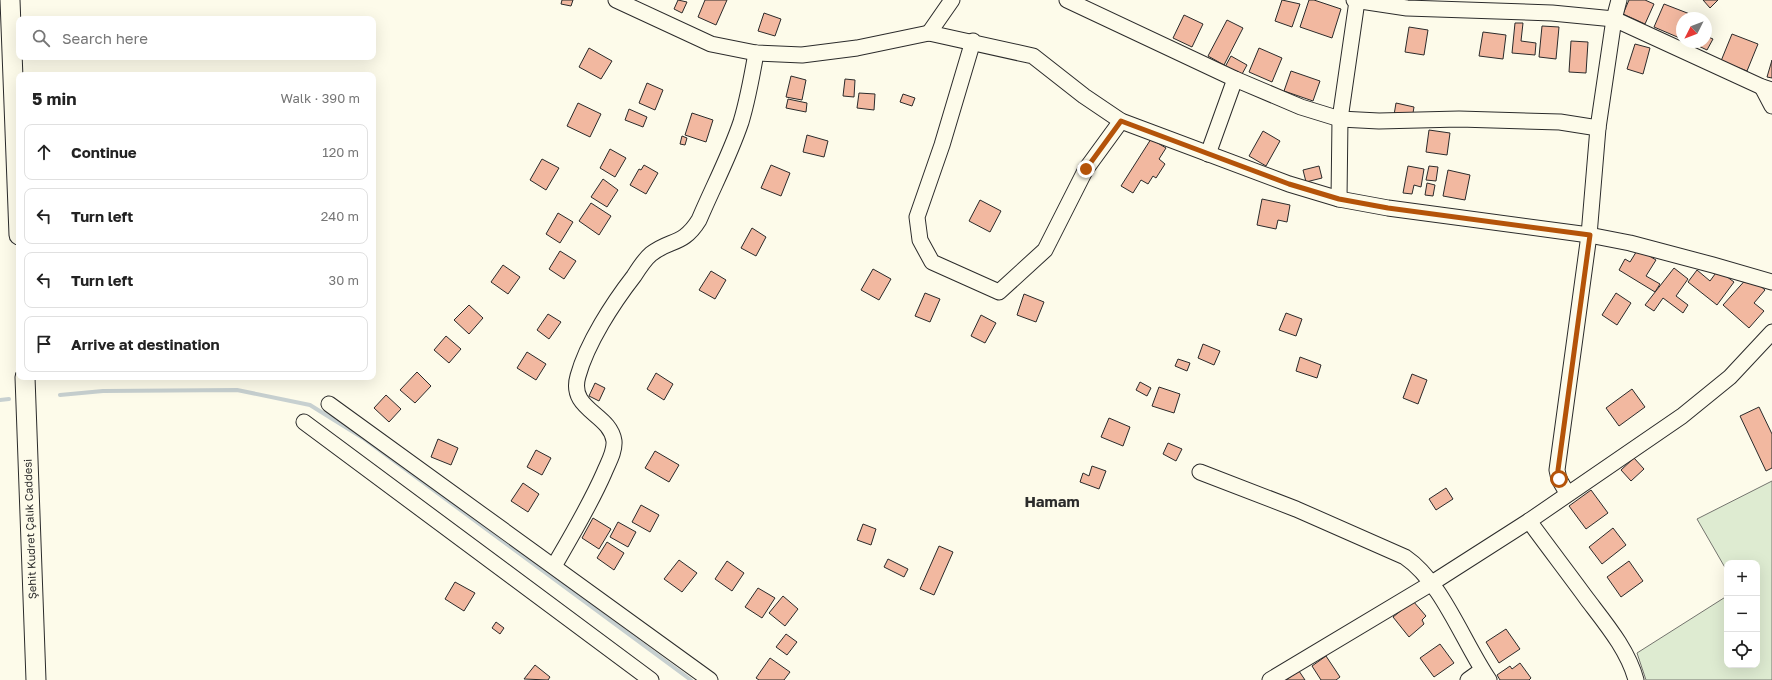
<!DOCTYPE html>
<html lang="en">
<head>
<meta charset="utf-8">
<style>
	:root { --surface:#fff; --page:#f6f6f6; --text:#222; --muted:#767676; --line:#e0e0e0 }
	body { margin:0; font-family:"Golos Text",sans-serif; background:var(--page); color:var(--text) }
	.controls { position:absolute; right:12px; bottom:12px; display:grid; overflow:hidden; border-radius:8px; box-shadow:0 4px 16px #0002 }
	.controls button { width:36px; height:36px; display:grid; place-items:center; padding:0; border:0; border-bottom:1px solid var(--line); background:var(--surface); color:var(--text); font:20px sans-serif }
	.compass { position:absolute; left:1676px; top:12px; width:36px; height:36px; border-radius:50%; background:var(--surface); box-shadow:0 4px 16px #0002; rotate:228deg }
	.stop { position:absolute; width:12px; height:12px; margin:-9px; border:3px solid #b45309; border-radius:50%; background:#fff }
	.stop.end { background:#b45309; border-color:#fff; box-shadow:0 1px 4px #0008 }
	.list { margin:0; padding:0; list-style:none }
	h2 { display:flex; justify-content:space-between; align-items:center; height:52px; margin:0; padding:0 16px; font-size:17px }
	h2 small { font-size:13px; font-weight:400; color:var(--muted) }
	.list li { display:grid; grid-template-columns:26px 1fr auto; gap:12px; align-items:center; box-sizing:border-box; height:56px; margin:0 8px 8px; padding:0 8px; border:1px solid var(--line); border-radius:8px }
	.list b { display:block; font-size:15px; white-space:nowrap }
	.list em { font-size:13px; font-style:normal; color:var(--muted) }
	.icon { flex:none; width:22px; height:22px; fill:none; stroke:currentColor; stroke-width:2; stroke-linecap:round; stroke-linejoin:round }
	.map { position:relative; flex:none; width:1772px; height:680px; overflow:hidden }
	.search { position:absolute; background:var(--surface); box-shadow:0 4px 16px #0002; left:16px; top:16px; width:360px; height:44px; display:flex; align-items:center; gap:10px; box-sizing:border-box; padding:0 14px; border-radius:8px; color:var(--muted); font-size:15px }
	.panel { position:absolute; background:var(--surface); box-shadow:0 4px 16px #0002; left:16px; top:72px; width:360px; height:308px; border-radius:8px }
	.map>svg:first-child { display:block }
	.green { fill:#deebd1; stroke:#74746e }
	.lines { fill:none; stroke-linecap:round; stroke-linejoin:round }
	.stream { stroke:#c7d0d0; stroke-width:4 }
	.building { fill:#f2b8a0; stroke:#2b2b2b }
	.minor-casing { stroke:#2b2b2b; stroke-width:17 }
	.major-casing { stroke:#2b2b2b; stroke-width:21 }
	.minor { stroke:#fdfbea; stroke-width:15 }
	.major { stroke:#fdfbea; stroke-width:19 }
	.route { stroke:#b45309; stroke-width:5 }
	.labels { text-anchor:middle; stroke-width:3; stroke-linejoin:round; paint-order:stroke }
	.street-label { font-size:11px; fill:#2b2b2b; stroke:#fdfbea }
	.district-label { font-size:15px; font-weight:bold; fill:#2b2b2b; stroke:#fdfbea }
</style>
</head>
<body>
<div class="map">
<svg width="1772" height="680" viewBox="0 0 1772 680">
	<rect width="100%" height="100%" fill="#fdfbea"/>
	<polygon class="green" points="1772,481 1772,680 1646,680 1637,653 1727,596 1727,665 1757,665 1757,563 1727,563 1727,571 1697,519"/>
	<g class="lines">
		<g class="stream">
			<polyline points="60,395 103,391 237,390 310,405 363,438 691,680"/>
			<polyline points="0,400 9,399"/>
		</g>
	</g>
	<g class="building">
		<polygon points="562,0 573,0 571,6 561,4"/>
		<polygon points="678,0 687,2 682,13 674,9"/>
		<polygon points="705,0 727,0 716,25 698,17"/>
		<polygon points="1282,0 1300,4 1292,27 1275,21"/>
		<polygon points="1309,0 1314,0 1341,9 1332,38 1300,27"/>
		<polygon points="1629,0 1645,0 1654,4 1645,24 1623,14"/>
		<polygon points="1703,0 1718,0 1710,8"/>
		<polygon points="1664,4 1695,16 1694,18 1682,18 1682,39 1654,27"/>
		<polygon points="764,13 781,19 775,36 758,31"/>
		<polygon points="1184,15 1203,24 1192,47 1173,38"/>
		<polygon points="1227,20 1243,28 1224,65 1208,56"/>
		<polygon points="1515,23 1523,23 1521,41 1536,43 1535,55 1512,53"/>
		<polygon points="1542,26 1559,27 1556,59 1539,57"/>
		<polygon points="1409,27 1428,30 1424,55 1405,52"/>
		<polygon points="1483,32 1506,35 1503,59 1479,56"/>
		<polygon points="1732,34 1758,44 1747,71 1721,61"/>
		<polygon points="1706,36 1713,39 1707,50 1690,42 1706,42"/>
		<polygon points="1571,41 1588,42 1586,73 1569,72"/>
		<polygon points="1635,44 1650,48 1643,74 1627,69"/>
		<polygon points="589,48 612,61 601,79 579,67"/>
		<polygon points="1259,48 1282,58 1272,82 1249,72"/>
		<polygon points="1231,56 1247,65 1241,76 1225,67"/>
		<polygon points="1772,60 1772,78 1767,77"/>
		<polygon points="1291,71 1320,81 1313,101 1284,91"/>
		<polygon points="791,76 806,80 802,100 786,97"/>
		<polygon points="845,79 855,80 854,97 843,96"/>
		<polygon points="647,83 663,90 655,110 639,103"/>
		<polygon points="859,93 875,94 874,110 857,108"/>
		<polygon points="903,94 915,98 912,106 900,102"/>
		<polygon points="788,99 807,103 806,112 786,108"/>
		<polygon points="578,103 601,114 590,137 567,126"/>
		<polygon points="1396,103 1414,107 1412,119 1394,115"/>
		<polygon points="629,109 647,117 643,127 625,120"/>
		<polygon points="692,113 713,120 706,142 685,135"/>
		<polygon points="1429,130 1450,133 1447,155 1426,152"/>
		<polygon points="1263,131 1280,141 1266,166 1249,156"/>
		<polygon points="807,135 828,141 824,157 803,152"/>
		<polygon points="682,136 687,138 685,145 680,144"/>
		<polygon points="1151,139 1166,148 1159,159 1165,164 1156,178 1153,176 1148,184 1141,180 1133,193 1121,186"/>
		<polygon points="610,149 626,158 615,177 600,168"/>
		<polygon points="542,159 559,168 546,190 530,180"/>
		<polygon points="644,165 658,173 646,194 630,185 639,169 641,170"/>
		<polygon points="771,165 790,173 781,196 761,188"/>
		<polygon points="1319,166 1322,178 1306,182 1303,170"/>
		<polygon points="1408,166 1424,169 1421,187 1414,185 1412,194 1403,193"/>
		<polygon points="1429,166 1438,167 1436,181 1426,180"/>
		<polygon points="1448,170 1470,175 1465,200 1443,196"/>
		<polygon points="603,179 618,190 607,207 591,197"/>
		<polygon points="1427,183 1435,185 1433,196 1425,195"/>
		<polygon points="1262,199 1290,205 1287,222 1278,220 1276,229 1257,225"/>
		<polygon points="980,200 1001,211 990,232 969,221"/>
		<polygon points="591,203 611,216 599,235 579,221"/>
		<polygon points="558,213 573,222 560,243 546,234"/>
		<polygon points="752,228 766,237 756,256 741,248"/>
		<polygon points="1638,249 1656,260 1646,276 1660,284 1655,292 1619,270 1625,259 1630,262"/>
		<polygon points="560,251 576,261 564,279 549,269"/>
		<polygon points="503,265 520,277 508,294 491,282"/>
		<polygon points="1674,268 1688,279 1676,296 1688,305 1683,313 1663,298 1654,311 1645,305"/>
		<polygon points="873,269 891,279 879,300 861,290"/>
		<polygon points="1697,270 1710,281 1718,270 1734,282 1717,305 1688,282"/>
		<polygon points="711,271 726,280 715,299 699,290"/>
		<polygon points="1749,276 1765,290 1754,303 1764,311 1749,328 1723,305"/>
		<polygon points="925,293 940,299 930,322 915,316"/>
		<polygon points="1616,293 1631,303 1617,325 1602,315"/>
		<polygon points="1024,294 1044,302 1036,322 1017,315"/>
		<polygon points="469,305 483,318 469,334 454,320"/>
		<polygon points="1286,313 1302,319 1296,336 1279,330"/>
		<polygon points="548,314 561,322 549,339 537,330"/>
		<polygon points="981,315 996,323 985,343 971,336"/>
		<polygon points="446,336 461,349 449,363 434,350"/>
		<polygon points="1203,344 1220,351 1214,365 1198,358"/>
		<polygon points="527,352 546,364 536,380 517,368"/>
		<polygon points="1300,357 1321,365 1317,378 1296,371"/>
		<polygon points="1178,359 1190,363 1187,371 1175,366"/>
		<polygon points="417,372 431,386 415,403 400,390"/>
		<polygon points="656,373 673,384 664,400 647,389"/>
		<polygon points="1412,374 1427,380 1418,404 1403,398"/>
		<polygon points="1140,382 1151,388 1147,396 1136,390"/>
		<polygon points="595,383 605,388 599,401 589,396"/>
		<polygon points="1159,387 1180,394 1174,413 1152,406"/>
		<polygon points="1632,389 1645,407 1619,426 1606,408"/>
		<polygon points="386,395 401,409 389,422 374,408"/>
		<polygon points="1759,407 1772,434 1772,468 1766,471 1740,416"/>
		<polygon points="1109,418 1130,427 1123,446 1101,437"/>
		<polygon points="438,439 458,448 451,465 431,457"/>
		<polygon points="1168,443 1182,449 1176,461 1163,454"/>
		<polygon points="536,450 551,458 542,475 527,467"/>
		<polygon points="655,451 679,465 669,482 645,468"/>
		<polygon points="1634,458 1644,469 1631,481 1621,470"/>
		<polygon points="1092,466 1106,471 1099,489 1080,482 1083,473 1089,476"/>
		<polygon points="523,483 539,494 528,512 511,501"/>
		<polygon points="1446,488 1453,499 1436,510 1429,499"/>
		<polygon points="1591,490 1608,513 1586,529 1569,506"/>
		<polygon points="641,505 659,515 650,532 632,522"/>
		<polygon points="593,518 611,529 599,549 582,538"/>
		<polygon points="618,522 636,532 628,547 610,537"/>
		<polygon points="863,524 876,529 871,545 857,540"/>
		<polygon points="1613,528 1626,545 1602,564 1589,547"/>
		<polygon points="607,542 624,553 614,570 597,558"/>
		<polygon points="939,546 953,552 934,595 920,589"/>
		<polygon points="888,559 908,569 904,577 884,567"/>
		<polygon points="679,560 697,573 682,592 664,579"/>
		<polygon points="727,561 744,573 732,591 715,579"/>
		<polygon points="1629,561 1643,581 1621,597 1607,577"/>
		<polygon points="455,582 475,593 464,611 445,599"/>
		<polygon points="758,588 775,598 762,618 745,607"/>
		<polygon points="783,596 798,609 785,626 769,613"/>
		<polygon points="1413,601 1426,616 1422,620 1424,624 1409,637 1393,617"/>
		<polygon points="496,622 504,628 500,634 492,628"/>
		<polygon points="1506,629 1520,649 1499,663 1486,642"/>
		<polygon points="786,634 797,642 787,655 776,647"/>
		<polygon points="1440,644 1454,663 1434,677 1420,658"/>
		<polygon points="1326,656 1340,677 1336,680 1321,680 1312,666"/>
		<polygon points="770,658 790,672 784,680 759,680 756,678"/>
		<polygon points="1520,663 1531,678 1529,680 1500,680 1497,675 1510,666 1512,669"/>
		<polygon points="535,665 550,677 548,680 524,679"/>
		<polygon points="1299,671 1305,680 1286,680"/>
	</g>
	<g class="lines">
		<defs>
			<g id="minor">
				<polyline points="616,0 711,44 756,53 802,55 857,48 929,33 1033,56 1084,96 1121,121 1289,184 1339,199 1388,208 1589,235 1630,243 1713,265 1772,282"/>
				<polyline points="1067,0 1235,79 1301,107 1340,119 1379,121 1459,119 1560,122 1598,128"/>
				<polyline points="1354,0 1407,8 1552,13 1614,19 1762,87 1772,90"/>
				<polyline points="929,33 952,0"/>
				<polyline points="973,41 942,145 917,217 920,240 932,262 999,292 1045,250 1086,169 1121,121"/>
				<polyline points="1762,87 1772,106"/>
				<polyline points="1208,154 1235,79"/>
				<polyline points="1339,199 1340,119 1357,1"/>
				<polyline points="329,404 710,680"/>
				<polyline points="304,422 651,680"/>
				<path d="M1200 472 1296 509 1405 557C1442 582 1463 642 1489 680"/>
				<polyline points="1567,493 1559,479 1557,470 1589,235 1598,128 1614,19 1619,0"/>
				<path d="M1529 521C1548 547 1568 573 1587 599 1606 624 1628 650 1636 680"/>
				<path d="M554 566C572 535 590 505 604 473 608 463 615 452 614 441 610 413 568 410 578 376 587 343 613 303 634 276 639 268 644 260 651 254 670 239 683 246 699 220 713 187 730 155 741 122 748 99 752 76 756 53"/>
				<polyline points="1270,680 1432,583 1529,521 1682,416 1730,377 1772,332"/>
				<polyline points="1468,680 1482,670"/>
			</g>
			<g id="major">
				<polyline points="10,0 19,235"/>
				<polyline points="25,377 36,680"/>
			</g>
		</defs>
		<use href="#minor" class="minor-casing"/>
		<use href="#major" class="major-casing"/>
		<use href="#minor" class="minor"/>
		<use href="#major" class="major"/>
	</g>
	<g class="lines">
		<polyline class="route" points="1086,169 1121,121 1289,184 1339,199 1388,208 1590,235 1558,470 1559,479"/>
	</g>
	<g class="labels">
		<g class="street-label">
			<text transform="translate(30 529) rotate(-92)" y="4">Şehit Kudret Çalık Caddesi</text>
		</g>
		<g class="district-label">
			<text x="1052" y="507">Hamam</text>
		</g>
	</g>
</svg>
<div class="controls">
<button>+</button>
<button>−</button>
<button><svg class="icon" aria-label="locate" viewBox="0 0 24 24"><circle cx="12" cy="12" r="6"/><path d="M12 2v4M12 18v4M2 12h4M18 12h4"/></svg></button>
</div>
<svg class="compass" viewBox="-18 -18 36 36"><path d="M0-13l5 13h-10z" fill="#e53935"/><path d="M0 13l5-13h-10z" fill="#767676"/></svg>
<div class="stop" style="left:1559px;top:479px"></div>
<div class="stop end" style="left:1086px;top:169px"></div>
<div class="search"><svg class="icon" aria-label="search" viewBox="0 0 24 24"><circle cx="10" cy="10" r="6"/><path d="M15 15l6 6"/></svg>Search here</div>
<section class="panel">
<h2>5 min<small>Walk · 390 m</small></h2>
<ul class="list">
<li><svg class="icon" aria-label="ahead" viewBox="0 0 24 24"><path d="M12 20V5M6 11l6-6 6 6"/></svg><div><b>Continue</b></div><em>120 m</em></li>
<li><svg class="icon" aria-label="left" viewBox="0 0 24 24"><path d="M17 20v-9H6M10 6l-5 5 5 5"/></svg><div><b>Turn left</b></div><em>240 m</em></li>
<li><svg class="icon" aria-label="left" viewBox="0 0 24 24"><path d="M17 20v-9H6M10 6l-5 5 5 5"/></svg><div><b>Turn left</b></div><em>30 m</em></li>
<li><svg class="icon" aria-label="arrive" viewBox="0 0 24 24"><path d="M6 21V4h12l-3 4 3 4H6"/></svg><div><b>Arrive at destination</b></div></li>
</ul>
</section>
</div>
</body>
</html>
